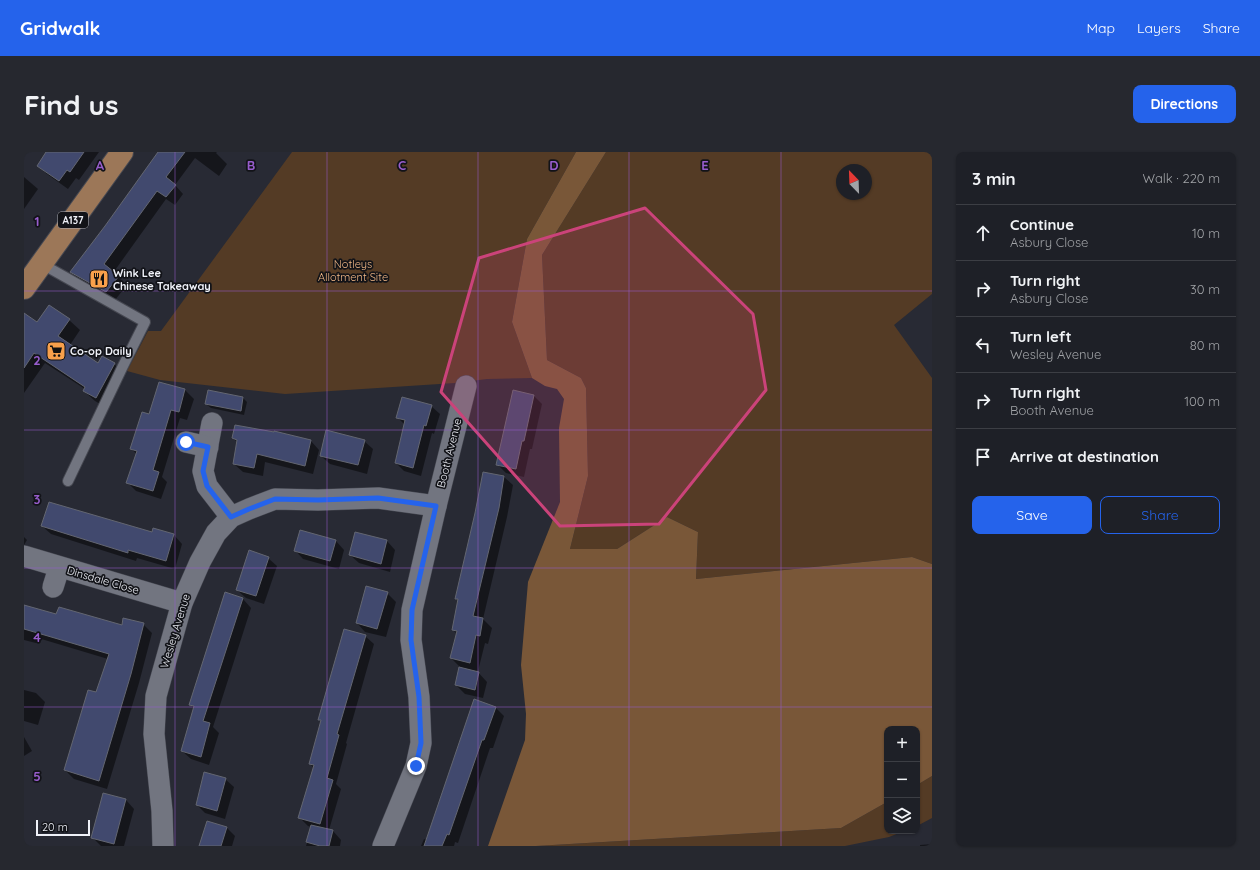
<!DOCTYPE html>
<html lang="en">
<head>
<meta charset="utf-8">
<style>
	:root { --surface:#1e2027; --page:#26282f; --text:#f1f3f6; --muted:#a1a3a7; --line:#3c3e44; --accent:#2563eb }
	body { margin:0; font-family:Quicksand,sans-serif; background:var(--page); color:var(--text) }
	.controls { position:absolute; right:12px; bottom:12px; display:grid; overflow:hidden; border-radius:8px; box-shadow:0 1px 3px #0004 }
	.controls button { width:36px; height:36px; display:grid; place-items:center; padding:0; border:0; border-bottom:1px solid var(--line); background:var(--surface); color:var(--text); font:20px sans-serif }
	.compass { position:absolute; left:812px; top:12px; width:36px; height:36px; border-radius:50%; background:var(--surface); box-shadow:0 1px 3px #0004; rotate:337deg }
	.scale { position:absolute; left:12px; bottom:10px; width:54px; box-sizing:border-box; padding-left:4px; border:2px solid #eff1f8; border-top:0; font-size:11px; line-height:14px; white-space:nowrap; color:#eff1f8; -webkit-text-stroke:3px #121318; paint-order:stroke }
	.stop { position:absolute; width:12px; height:12px; margin:-9px; border:3px solid #2563eb; border-radius:50%; background:#fff }
	.stop.end { background:#2563eb; border-color:#fff; box-shadow:0 1px 4px #0008 }
	.list { margin:0; padding:0; list-style:none }
	h2 { display:flex; justify-content:space-between; align-items:center; height:52px; margin:0; padding:0 16px; font-size:17px }
	h2 small { font-size:13px; font-weight:400; color:var(--muted) }
	.list li { display:grid; grid-template-columns:26px 1fr auto; gap:12px; align-items:center; box-sizing:border-box; height:56px; padding:0 16px; border-top:1px solid var(--line) }
	.list b { display:block; font-size:15px; white-space:nowrap }
	.list p { margin:0; font-size:13px; white-space:nowrap; color:var(--muted) }
	.list em { font-size:13px; font-style:normal; color:var(--muted) }
	.actions { display:flex; gap:8px; padding:12px 16px }
	.actions a { flex:1; padding:9px 0; border:1px solid var(--accent); border-radius:8px; text-align:center; font-size:14px; color:var(--accent) }
	.actions .main { background:var(--accent); color:#fff }
	.icon { flex:none; width:22px; height:22px; fill:none; stroke:currentColor; stroke-width:2; stroke-linecap:round; stroke-linejoin:round }
	.map { position:relative; flex:none; width:908px; height:694px; overflow:hidden; border-radius:8px }
	header { display:flex; align-items:center; gap:24px; box-sizing:border-box; height:56px; padding:0 20px; background:var(--accent); color:#fff }
	header strong { font-size:19px }
	nav { display:flex; gap:22px; margin-inline-start:auto; font-size:14px }
	.intro { display:flex; align-items:center; justify-content:space-between; box-sizing:border-box; height:96px; padding:0 24px }
	h1 { margin:0; font-size:28px }
	.button { padding:10px 18px; border-radius:8px; background:var(--accent); color:#fff; font-size:14px; font-weight:700 }
	main { display:flex; gap:24px; padding:0 24px }
	aside { flex:1; background:var(--surface); border-radius:8px; box-shadow:0 1px 3px #0004 }
	.map>svg:first-child { display:block }
	.green { fill:#543b25; fill-rule:evenodd }
	.forest { fill:#795738 }
	.shadow { fill:#0007 }
	.building { fill:#41496e; stroke:#636671 }
	.lines { fill:none; stroke-linecap:round; stroke-linejoin:round }
	.service-casing { stroke:#464851; stroke-width:12 }
	.minor-casing { stroke:#464851; stroke-width:22 }
	.primary-casing { stroke:#464851; stroke-width:24 }
	.service { stroke:#727580; stroke-width:10 }
	.minor { stroke:#727580; stroke-width:21 }
	.primary { stroke:#9c7758; stroke-width:22 }
	.route { stroke:#2563eb; stroke-width:5 }
	.marked { fill:#cb437a; fill-opacity:0.2; stroke:#cb437a; stroke-width:3; stroke-linejoin:round }
	.grid { fill:none; stroke:#985dcd; stroke-width:1; stroke-opacity:0.55 }
	.labels { text-anchor:middle; stroke-width:3.5; stroke-linejoin:round; paint-order:stroke }
	.shield { fill:#121318; stroke:#adaeb5; stroke-width:1 }
	.shield-label { font-size:10px; font-weight:bold; fill:#eff1f8 }
	.park-label { font-size:11px; fill:#f2b886; stroke:#121318 }
	.poi-label { font-size:11px; font-weight:bold; fill:#eff1f8; stroke:#121318; text-anchor:start }
	.street-label { font-size:11px; fill:#eff1f8; stroke:#121318 }
	.grid-label { font-size:13px; text-anchor:middle; font-weight:bold; fill:#985dcd; stroke:#121318; stroke-width:3.5; stroke-linejoin:round; paint-order:stroke }
</style>
</head>
<body>
<header>
<strong>Gridwalk</strong>
<nav><a>Map</a><a>Layers</a><a>Share</a></nav>
</header>
<div class="intro"><h1>Find us</h1><a class="button">Directions</a></div>
<main>
<div class="map">
<svg width="908" height="694" viewBox="0 0 908 694">
	<rect width="100%" height="100%" fill="#282a34"/>
	<g class="green">
		<polygon points="268,0 552,0 503,87 488,170 508,226 463,227 431,231 261,242 136,228 103,219 124,179 137,179"/>
		<path d="M582 0H908V142L870 173 908 226V412L888 405 672 427 674 380 643 365 593 397H546L564 324 562 236 557 226 523 208 518 103ZM818 18H842V42H818Z"/>
		<polygon points="908,624 908,666 893,674 893,633"/>
		<polygon points="863,650 863,679 880,679 865,685 821,694 512,694 817,676"/>
	</g>
	<polygon class="forest" points="552,0 582,0 518,103 523,208 557,226 562,236 564,324 546,397 593,397 643,365 674,380 672,427 888,405 908,412 908,624 893,633 893,577 863,577 863,650 817,676 512,694 464,694 501,588 502,562 497,513 504,430 536,350 535,276 540,247 533,237 521,234 508,226 488,170 503,87"/>
	<g class="shadow">
		<polygon points="30,0 75,0 55,28 52,26 44,37 23,22 14,14"/>
		<polygon points="136,0 193,0 192,1 203,12 195,24 171,6 151,33 159,42 151,53 142,47 89,121 103,133 91,148 56,129 47,120"/>
		<polygon points="0,25 14,37 0,57"/>
		<polygon points="0,166 14,172 45,168 56,178 46,193 75,213 90,212 101,222 83,256 71,249 60,239 61,237 21,211 0,241"/>
		<polygon points="136,231 161,238 170,247 163,268 156,266 138,325 143,330 137,347 112,339 104,331 113,302 107,297 126,263"/>
		<polygon points="185,239 219,246 223,250 220,263 187,256 182,252"/>
		<polygon points="510,244 518,252 508,297 506,297 500,325 482,321 473,312"/>
		<polygon points="407,254 416,262 410,282 408,281 397,324 380,319 372,311 381,273 373,265"/>
		<polygon points="209,286 287,289 295,298 289,322 241,310 239,324 219,320 210,312 214,291"/>
		<polygon points="340,289 349,297 343,322 306,312 297,304"/>
		<polygon points="460,321 480,325 489,333 483,365 459,467 468,476 464,492 461,491 454,519 452,518 463,530 459,546 441,542 432,533 439,518 427,506 433,482 429,478 435,449 432,446"/>
		<polygon points="18,374 150,383 158,392 151,417 113,406 112,409 27,382"/>
		<polygon points="0,385 3,388 0,393"/>
		<polygon points="312,389 320,398 315,417 279,407 271,398"/>
		<polygon points="363,389 371,398 366,420 335,411 326,403"/>
		<polygon points="244,406 253,414 240,452 222,446 213,438"/>
		<polygon points="363,441 372,450 362,485 341,480 333,471"/>
		<polygon points="202,442 219,447 227,456 189,575 195,581 185,613 167,607 158,599 170,557 166,552"/>
		<polygon points="0,454 33,463 98,474 119,472 128,481 115,531 83,637 50,627 41,618 73,542 84,507 14,486 12,491 0,488"/>
		<polygon points="341,484 350,492 322,591 323,592 312,632 317,637 305,678 309,679 317,688 316,694 282,694 288,675 284,674 275,665 290,616 286,612 297,570 295,567"/>
		<polygon points="0,538 12,541 21,550 14,573 0,569"/>
		<polygon points="471,555 480,564 469,596 466,596 434,691 431,690 430,694 397,694 400,687 403,688"/>
		<polygon points="0,585 8,599 0,604"/>
		<polygon points="201,627 210,635 201,667 181,661 173,653"/>
		<polygon points="102,648 110,657 100,694 77,694 68,685"/>
		<polygon points="203,676 211,684 208,694 176,694"/>
		<polygon points="908,692 908,694 896,694 896,693"/>
	</g>
	<g class="building">
		<polygon points="22,0 60,0 46,20 43,18 35,29 13,14"/>
		<polygon points="134,0 161,0 142,25 152,33 142,45 133,39 80,112 95,124 82,140 46,120 81,74"/>
		<polygon points="25,153 46,167 34,184 74,211 78,204 91,211 72,246 59,239 61,235 10,201 0,216 0,161 13,170"/>
		<polygon points="135,230 161,237 155,260 147,258 129,318 135,320 129,339 102,331 113,299 106,297 118,260 125,262"/>
		<polygon points="184,238 219,245 217,259 181,252"/>
		<polygon points="489,238 510,243 500,289 498,289 492,317 472,313"/>
		<polygon points="378,245 408,253 402,274 400,273 389,316 371,311 381,268 372,266"/>
		<polygon points="211,273 250,280 250,279 287,288 281,314 233,302 230,316 209,312 213,288 208,286"/>
		<polygon points="302,278 341,288 334,313 296,304"/>
		<polygon points="459,320 480,324 475,356 449,464 459,466 456,484 452,483 446,511 426,506 433,479 428,478 434,447 431,447 451,361"/>
		<polygon points="25,350 128,380 129,376 150,382 142,409 104,398 104,401 17,374"/>
		<polygon points="276,378 312,388 306,409 270,399"/>
		<polygon points="331,380 363,388 357,412 325,403"/>
		<polygon points="225,398 245,405 232,444 212,438"/>
		<polygon points="342,434 364,440 353,477 332,471"/>
		<polygon points="201,440 219,446 179,569 186,571 177,605 157,599 170,554 165,553"/>
		<polygon points="0,453 32,462 35,455 98,473 99,466 120,471 107,522 75,629 40,618 64,538 72,540 85,502 0,477"/>
		<polygon points="320,477 342,483 313,582 315,583 303,626 309,628 296,672 274,666 290,613 285,612 297,568 294,568"/>
		<polygon points="435,515 455,520 451,538 431,533"/>
		<polygon points="450,547 472,555 460,588 458,588 425,683 423,682 418,694 400,694"/>
		<polygon points="180,620 202,626 193,659 172,653"/>
		<polygon points="79,641 102,647 90,692 67,686"/>
		<polygon points="183,669 203,675 197,694 175,694"/>
		<polygon points="287,673 309,678 305,694 296,694 282,690"/>
	</g>
	<g class="lines">
		<defs>
			<polyline id="service" points="18,112 121,170 98,216 44,329"/>
			<g id="minor">
				<polyline points="188,271 179,319 183,334 207,365"/>
				<polyline points="162,290 184,295"/>
				<polyline points="0,404 158,451"/>
				<polyline points="29,435 35,416"/>
				<polyline points="139,694 138,659 130,582 132,544 158,451 176,410 192,381 207,365 225,357 251,347 294,348 354,346 412,354"/>
				<polyline points="359,694 392,614 397,591 395,545 387,488 388,458 412,354 442,234"/>
			</g>
			<polyline id="primary" points="0,136 98,0"/>
		</defs>
		<use href="#service" class="service-casing"/>
		<use href="#minor" class="minor-casing"/>
		<use href="#primary" class="primary-casing"/>
		<use href="#service" class="service"/>
		<use href="#minor" class="minor"/>
		<use href="#primary" class="primary"/>
	</g>
	<g class="lines">
		<polyline class="route" points="162,290 184,295 179,319 183,334 207,365 225,357 251,347 294,348 354,346 412,354 388,458 387,488 395,545 397,591 392,614"/>
	</g>
	<path class="marked" d="M621 56 729 162 742 238 635 372 536 374 417 240 455 106Z"/>
	<path class="grid" d="M151 0V694M303 0V694M454 0V694M605 0V694M757 0V694M0 139H908M0 278H908M0 416H908M0 555H908"/>
	<defs>
		<symbol id="restaurant-square" viewBox="-11 -11 22 22"><rect x="-9" y="-9" width="18" height="18" rx="4" fill="#f8a04b" stroke="#121318"/><path d="M-5-6h1v4h1v-4h1v4h1v-4h1v5L-1.5 .5V6h-2V.5L-5-1ZM5-6V6H3V1.5H1.5Q1.5-4 5-6Z" fill="#111"/></symbol>
		<symbol id="supermarket-square" viewBox="-11 -11 22 22"><rect x="-9" y="-9" width="18" height="18" rx="4" fill="#f8a04b" stroke="#121318"/><path d="M-6-5.5h2.5l.6 2H6L4.5 2H-2.5L-4.4-4H-6ZM-1.5 3.2a1.3 1.3 0 1 0 .1 0ZM3 3.2a1.3 1.3 0 1 0 .1 0Z" fill="#111"/></symbol>
	</defs>
	<g fill-rule="evenodd">
		<use href="#restaurant-square" x="64" y="116" width="22" height="22"/>
		<use href="#supermarket-square" x="21" y="188" width="22" height="22"/>
	</g>
	<g class="labels">
		<rect class="shield" x="34" y="60" width="30" height="16" rx="3"/>
		<g class="shield-label">
			<text x="49" y="72">A137</text>
		</g>
		<g class="park-label">
			<text x="329" y="116">Notleys<tspan x="329" dy="13">Allotment Site</tspan></text>
		</g>
		<g class="poi-label">
			<text x="89" y="125">Wink Lee<tspan x="89" dy="13">Chinese Takeaway</tspan></text>
			<text x="46" y="203">Co-op Daily</text>
		</g>
		<g class="street-label">
			<text transform="translate(425 301) rotate(-76)" y="4">Booth Avenue</text>
			<text transform="translate(79 428) rotate(16)" y="4">Dinsdale Close</text>
			<text transform="translate(151 479) rotate(-73)" y="4">Wesley Avenue</text>
		</g>
	</g>
	<g class="grid-label">
		<text x="76" y="18">A</text>
		<text x="227" y="18">B</text>
		<text x="378" y="18">C</text>
		<text x="530" y="18">D</text>
		<text x="681" y="18">E</text>
		<text x="13" y="74">1</text>
		<text x="13" y="213">2</text>
		<text x="13" y="352">3</text>
		<text x="13" y="490">4</text>
		<text x="13" y="629">5</text>
	</g>
</svg>
<div class="controls">
<button>+</button>
<button>−</button>
<button><svg class="icon" aria-label="layers" viewBox="0 0 24 24"><path d="M12 4l9 5-9 5-9-5zM3 14l9 5 9-5"/></svg></button>
</div>
<svg class="compass" viewBox="-18 -18 36 36"><path d="M0-13l5 13h-10z" fill="#e53935"/><path d="M0 13l5-13h-10z" fill="#a1a3a7"/></svg>
<div class="scale">20 m</div>
<div class="stop" style="left:162px;top:290px"></div>
<div class="stop end" style="left:392px;top:614px"></div>
</div>
<aside>
<h2>3 min<small>Walk · 220 m</small></h2>
<ul class="list">
<li><svg class="icon" aria-label="ahead" viewBox="0 0 24 24"><path d="M12 20V5M6 11l6-6 6 6"/></svg><div><b>Continue</b><p>Asbury Close</p></div><em>10 m</em></li>
<li><svg class="icon" aria-label="right" viewBox="0 0 24 24"><path d="M7 20v-9h11M14 6l5 5-5 5"/></svg><div><b>Turn right</b><p>Asbury Close</p></div><em>30 m</em></li>
<li><svg class="icon" aria-label="left" viewBox="0 0 24 24"><path d="M17 20v-9H6M10 6l-5 5 5 5"/></svg><div><b>Turn left</b><p>Wesley Avenue</p></div><em>80 m</em></li>
<li><svg class="icon" aria-label="right" viewBox="0 0 24 24"><path d="M7 20v-9h11M14 6l5 5-5 5"/></svg><div><b>Turn right</b><p>Booth Avenue</p></div><em>100 m</em></li>
<li><svg class="icon" aria-label="arrive" viewBox="0 0 24 24"><path d="M6 21V4h12l-3 4 3 4H6"/></svg><div><b>Arrive at destination</b></div></li>
</ul>
<div class="actions"><a class="main">Save</a><a>Share</a></div>
</aside>
</main>
</body>
</html>
